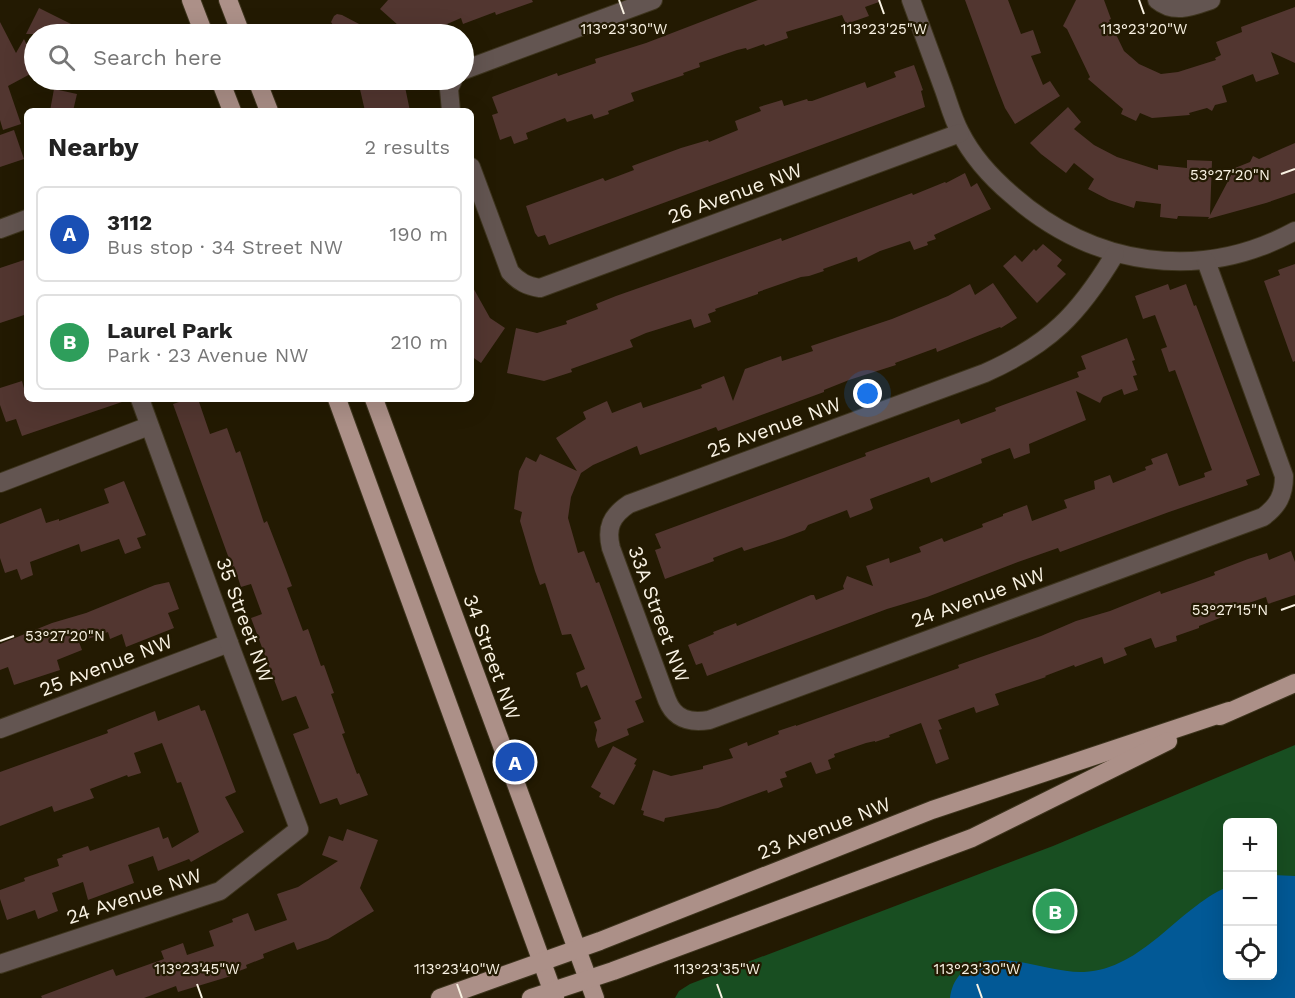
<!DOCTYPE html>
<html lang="en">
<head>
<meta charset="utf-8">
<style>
	:root { --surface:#fff; --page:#f2f2f2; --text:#222; --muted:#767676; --line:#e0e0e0; --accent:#2563eb }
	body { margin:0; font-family:"Work Sans",sans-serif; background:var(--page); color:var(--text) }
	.controls { position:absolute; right:18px; bottom:18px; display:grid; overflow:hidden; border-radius:9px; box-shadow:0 6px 24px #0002 }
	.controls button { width:54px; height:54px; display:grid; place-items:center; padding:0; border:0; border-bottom:2px solid var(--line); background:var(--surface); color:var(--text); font:30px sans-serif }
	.you { position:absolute; left:868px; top:394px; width:21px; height:21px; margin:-15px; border:4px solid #fff; border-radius:50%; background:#1a73e8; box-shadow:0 0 0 9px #1a73e833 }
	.badge { display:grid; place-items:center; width:39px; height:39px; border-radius:50%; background:var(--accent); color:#fff; font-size:20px; font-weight:700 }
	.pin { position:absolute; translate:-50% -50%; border:3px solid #fff; box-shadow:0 2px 6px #0006 }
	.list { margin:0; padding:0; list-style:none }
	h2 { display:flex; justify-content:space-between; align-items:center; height:78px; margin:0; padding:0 24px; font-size:26px }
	h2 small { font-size:20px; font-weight:400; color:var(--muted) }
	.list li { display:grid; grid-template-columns:39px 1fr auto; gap:18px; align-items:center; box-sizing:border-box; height:96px; margin:0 12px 12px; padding:0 12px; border:2px solid var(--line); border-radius:9px }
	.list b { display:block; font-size:22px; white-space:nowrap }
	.list p { margin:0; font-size:20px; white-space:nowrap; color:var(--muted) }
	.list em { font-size:20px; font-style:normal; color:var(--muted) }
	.icon { flex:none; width:33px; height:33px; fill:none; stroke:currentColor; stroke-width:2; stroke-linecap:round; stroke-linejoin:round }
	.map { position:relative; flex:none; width:1295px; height:998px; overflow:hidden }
	.search { position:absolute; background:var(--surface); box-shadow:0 6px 24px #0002; left:24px; top:24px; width:450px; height:66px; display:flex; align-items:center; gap:15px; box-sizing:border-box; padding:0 21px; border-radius:33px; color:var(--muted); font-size:22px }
	.panel { position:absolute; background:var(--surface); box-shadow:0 6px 24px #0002; left:24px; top:108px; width:450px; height:294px; border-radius:9px }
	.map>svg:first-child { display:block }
	.green { fill:#184e21; fill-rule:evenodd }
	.water { fill:#025996 }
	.building { fill:#523630 }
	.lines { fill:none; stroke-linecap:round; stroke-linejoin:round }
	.minor-casing { stroke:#3d341d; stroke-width:20 }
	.major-casing { stroke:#3d341d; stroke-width:20 }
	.minor { stroke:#635551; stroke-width:18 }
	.major { stroke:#ac9088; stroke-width:18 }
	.ticks { fill:none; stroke:#f9f2e3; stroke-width:2 }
	.labels { text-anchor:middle; stroke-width:4.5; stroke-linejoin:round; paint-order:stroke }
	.street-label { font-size:20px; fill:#f9f2e3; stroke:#231a02 }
	.ticks-label { font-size:15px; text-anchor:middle; fill:#f9f2e3; stroke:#231a02; stroke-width:4.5; stroke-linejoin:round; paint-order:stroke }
</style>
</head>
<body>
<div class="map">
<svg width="1295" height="998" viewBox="0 0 1295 998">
	<rect width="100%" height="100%" fill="#231a02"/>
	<path class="green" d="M1295 745V998H675L679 991 690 984 1053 846ZM1228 822H1272V976H1228Z"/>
	<path class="water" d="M1273 875 1295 876V998H950C951 990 953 984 958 977 987 941 1046 974 1084 972 1143 969 1177 909 1227 887L1228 976H1272Z"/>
	<g class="building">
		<polygon points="388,0 532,0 533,2 496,15 495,12 463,24 461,18 431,31 427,34 408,34 380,9"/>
		<polygon points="758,0 878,0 879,2 865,7 869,16 846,24 842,15 786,32 788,38 765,46 764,44 747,50 746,48 737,50 699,63 700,67 683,73 684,75 631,93 634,101 608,111 609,114 594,119 592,114 567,122 565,118 526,133 528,139 514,144 511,136 500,140 492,115 498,113 492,97 557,73 558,76 596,63 595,59 646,43"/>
		<polygon points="965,0 1008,0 1021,34 1033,30 1041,53 1031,56 1043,85 1050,81 1060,96 1015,124 1005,108 996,85"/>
		<polygon points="1076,0 1104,0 1111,19 1109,20 1124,51 1139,64 1161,74 1178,72 1216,60 1215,58 1221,55 1216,42 1242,32 1241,27 1295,7 1295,63 1271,52 1279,74 1256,82 1253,74 1222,86 1227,102 1215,105 1212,111 1207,108 1189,113 1190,115 1152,118 1140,113 1136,121 1121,114 1123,109 1088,79 1090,77 1067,29 1063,26"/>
		<polygon points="39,8 91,34 26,34"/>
		<polygon points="337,14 342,15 378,34 339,34 331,22 334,16"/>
		<polygon points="0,22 16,53 24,39 34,60 34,72 8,86 21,124 3,130 0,120"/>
		<polygon points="914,65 923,90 921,91 925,107 549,245 545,235 538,237 535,233 526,206 603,178 605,181 634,170 632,166 681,148 708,140 709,142 738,130 735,121 761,111 759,107 782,100 784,106 807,99 808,101 812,101 865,82 867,88 896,77 894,72"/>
		<polygon points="384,80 387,80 389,86 404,82 410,111 365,111 359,85"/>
		<polygon points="54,89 77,94 73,111 50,111"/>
		<polygon points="1068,107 1081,122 1074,129 1094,145 1117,157 1158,170 1158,165 1187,168 1187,160 1212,161 1210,215 1235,168 1250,162 1253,156 1259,159 1295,143 1295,193 1266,203 1208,219 1209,217 1178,216 1177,219 1160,217 1161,204 1136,201 1134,208 1109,200 1088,189 1094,179 1074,163 1066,173 1041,154 1030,143"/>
		<polygon points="14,130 24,159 0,167 0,135"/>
		<polygon points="965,173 971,187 977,183 991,209 934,235 936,239 927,242 928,245 914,250 910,241 880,251 858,262 857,257 823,269 824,271 809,276 801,277 758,292 758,294 715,309 716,311 708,314 711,322 694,328 691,319 646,333 630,340 633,347 571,369 572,372 544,381 507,373 516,328 537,333 567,324 566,321 598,309 596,304 616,296 781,238 782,241 912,193 913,195 945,182 946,183"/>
		<polygon points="1043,244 1062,260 1057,266 1066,274 1037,303 1003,266 1015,255 1022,262 1034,249 1036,251"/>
		<polygon points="27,259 27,314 0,323 0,268"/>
		<polygon points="1295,264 1295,361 1293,362 1264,281 1280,275 1278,270"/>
		<polygon points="993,283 1017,318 1001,328 1000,327 937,352 936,348 895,363 896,365 849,380 824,390 824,392 718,431 716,427 640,455 637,446 593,465 581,473 571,497 568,518 578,553 584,551 596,583 599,582 642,698 635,701 644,722 627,729 629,735 598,748 595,740 597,730 594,722 601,719 587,685 581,688 576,673 585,669 571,634 562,635 545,583 540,585 535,571 520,521 522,512 514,509 519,471 526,457 536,462 540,454 577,471 556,438 586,419 583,412 607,401 612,413 641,402 643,408 702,388 701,385 724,376 733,401 745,369 781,356 782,361 813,351 811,346 892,319 948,296 970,284 975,295"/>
		<polygon points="471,284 490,318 505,328 481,363 471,356"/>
		<polygon points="1168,284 1170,290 1186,284 1194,306 1196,305 1260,475 1246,480 1248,485 1169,512 1060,552 1058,548 1018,562 927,597 887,609 707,676 702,663 696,665 688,645 714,634 713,632 736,623 737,626 811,595 814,595 816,600 844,589 843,586 847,576 873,586 866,566 889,558 890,563 921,552 919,547 942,538 944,542 983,527 982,524 1003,516 1003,514 1027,505 1032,521 1067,508 1064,500 1095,489 1094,481 1110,475 1113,483 1146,470 1145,467 1153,464 1151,459 1167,453 1179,486 1205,477 1204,473 1212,470 1175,370 1169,372 1161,349 1167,347 1155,315 1143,319 1135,296"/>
		<polygon points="1127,338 1135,360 1132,361 1137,375 1133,376 1138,390 1124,395 1122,389 1103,397 1100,403 1076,391 1086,420 1029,444 1030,453 1014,459 1010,448 981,459 982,463 931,483 929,477 870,499 873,508 871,510 850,518 847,510 808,525 805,530 784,538 744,551 742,547 713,558 714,561 665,579 655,550 661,548 655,534 866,456 865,453 959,419 961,424 996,411 995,408 1079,377 1077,372 1086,369 1081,356"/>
		<polygon points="22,381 27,399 121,399 122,402 22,436 16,419 6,422 0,405 0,388"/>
		<polygon points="188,399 198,399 210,434 227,428 236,453 240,451 264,523 267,521 286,570 292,586 287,588 303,631 308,629 321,666 324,665 334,693 331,694 345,733 342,734 357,774 359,773 368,795 340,805 337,798 320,804 293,734 309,728 296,696 282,701 251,618 262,614 251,584 241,587 234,566 232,567 173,404"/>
		<polygon points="124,481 146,535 137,538 141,548 125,554 119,539 81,552 79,544 30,562 33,575 21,580 17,569 5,573 0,558 0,524 41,508 46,523 59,519 59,521 109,503 104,489"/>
		<polygon points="1291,551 1295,562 1295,595 1268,604 1266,597 1223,612 1225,616 1199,626 1199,628 1176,636 1177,641 1155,648 1151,638 1124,648 1127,655 1104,664 1102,657 1075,667 1074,665 1045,676 1046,677 995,694 999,705 976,713 974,707 938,720 942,729 939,730 949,759 936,764 921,723 889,735 890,737 875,742 875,741 866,743 834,754 835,757 828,760 831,769 816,774 811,762 785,772 787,777 780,779 783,787 768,793 767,790 718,808 665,818 664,822 643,815 644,811 641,810 653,770 671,776 703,769 703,766 733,758 729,749 747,742 748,746 779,734 778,731 796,725 796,726 959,668 958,665 1041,636 1076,621 1110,611 1160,591 1161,594 1193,583 1215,575 1214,572 1248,559 1267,553 1269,560"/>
		<polygon points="169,582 179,609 168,613 174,628 126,647 122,634 110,639 108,632 79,642 82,650 57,660 60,670 14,685 8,667 0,670 0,644 52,623 86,613 155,585"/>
		<polygon points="199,705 201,711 205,710 236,792 225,797 244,832 191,862 189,859 158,871 153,856 128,865 134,883 88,900 83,882 52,893 58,911 38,919 35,910 7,920 0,899 0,890 25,881 24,878 59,866 57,859 63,857 62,855 88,846 90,851 159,827 163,839 168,837 172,848 199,832 181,782 177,783 162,743 134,753 141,773 128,777 127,775 90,789 94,798 54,812 52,806 0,826 0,772 108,733 107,730 155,711 158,721"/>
		<polygon points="613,746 637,759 634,764 636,765 614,805 599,797 601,793 591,787"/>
		<polygon points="347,829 378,840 360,888 374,911 328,939 297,950 294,942 263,954 264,958 246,965 247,968 231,974 231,976 178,992 176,986 144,998 42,998 41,996 113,969 116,976 164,959 161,951 183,943 187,955 214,946 209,931 233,922 232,919 248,913 255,931 287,920 277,894 298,887 338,861 322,855 329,836 343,841"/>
	</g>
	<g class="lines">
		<defs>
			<g id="minor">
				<path d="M911 0C922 30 933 60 944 90 949 104 953 119 960 132 972 156 992 178 1012 195 1093 266 1199 283 1295 231"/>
				<path d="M1157 0C1174 14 1191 7 1211 0"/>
				<polyline points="464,70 653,0"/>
				<polyline points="451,111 449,89 453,80"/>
				<path d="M471 167 510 272C519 282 527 286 540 288L960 133"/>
				<polyline points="0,229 27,219"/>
				<path d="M1115 254C1079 314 1050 344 985 373L629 504C611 516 606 528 611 548L667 700C675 720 690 723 709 720L1263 517C1278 506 1284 495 1284 476L1206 261"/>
				<polyline points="0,483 149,426"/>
				<polyline points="0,729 229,643"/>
				<polyline points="0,964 220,891 299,829 229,643 140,399"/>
			</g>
			<g id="major">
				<polyline points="191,0 204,34"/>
				<polyline points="228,0 241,34"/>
				<polyline points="220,80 232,111"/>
				<polyline points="257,80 269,111"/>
				<polyline points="337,399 555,998"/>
				<polyline points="374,399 595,998"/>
				<polyline points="1220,716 1295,683"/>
				<polyline points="440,998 600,941 932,810 1229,711"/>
				<polyline points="531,998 613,971 972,838 1168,741"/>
			</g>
		</defs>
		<use href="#minor" class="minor-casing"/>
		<use href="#major" class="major-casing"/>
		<use href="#minor" class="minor"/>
		<use href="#major" class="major"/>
	</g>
	<path class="ticks" d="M619 0 624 14M879 0 884 14M1139 0 1144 14M1281 174 1295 169M1281 610 1295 605M0 641 14 636M197 984 202 998M457 984 462 998M717 984 722 998M977 984 982 998"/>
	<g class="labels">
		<g class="street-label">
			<text transform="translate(735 193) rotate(-20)" y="7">26 Avenue NW</text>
			<text transform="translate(774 427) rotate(-20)" y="7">25 Avenue NW</text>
			<text transform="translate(978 597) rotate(-20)" y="7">24 Avenue NW</text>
			<text transform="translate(659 614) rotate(70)" y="7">33A Street NW</text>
			<text transform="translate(245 620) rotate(70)" y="7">35 Street NW</text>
			<text transform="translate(492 657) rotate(70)" y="7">34 Street NW</text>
			<text transform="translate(106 665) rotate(-21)" y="7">25 Avenue NW</text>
			<text transform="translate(824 828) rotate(-21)" y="7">23 Avenue NW</text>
			<text transform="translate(134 896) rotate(-18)" y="7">24 Avenue NW</text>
		</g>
	</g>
	<g class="ticks-label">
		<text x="624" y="34">113°23'30"W</text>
		<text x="884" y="34">113°23'25"W</text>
		<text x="1144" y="34">113°23'20"W</text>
		<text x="1230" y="180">53°27'20"N</text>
		<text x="1230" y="615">53°27'15"N</text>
		<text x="65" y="641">53°27'20"N</text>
		<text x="197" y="974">113°23'45"W</text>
		<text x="457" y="974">113°23'40"W</text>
		<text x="717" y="974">113°23'35"W</text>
		<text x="977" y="974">113°23'30"W</text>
	</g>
</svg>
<div class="controls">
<button>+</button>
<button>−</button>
<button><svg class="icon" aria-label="locate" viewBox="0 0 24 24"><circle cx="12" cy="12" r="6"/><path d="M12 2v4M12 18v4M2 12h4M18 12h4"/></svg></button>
</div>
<div class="you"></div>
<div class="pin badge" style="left:515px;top:762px;background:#1a4fb4">A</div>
<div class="pin badge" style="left:1055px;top:911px;background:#2e9e5b">B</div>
<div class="search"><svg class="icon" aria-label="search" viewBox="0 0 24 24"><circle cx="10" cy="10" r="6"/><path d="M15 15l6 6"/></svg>Search here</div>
<section class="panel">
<h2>Nearby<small>2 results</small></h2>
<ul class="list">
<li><span class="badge" style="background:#1a4fb4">A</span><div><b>3112</b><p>Bus stop · 34 Street NW</p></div><em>190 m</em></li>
<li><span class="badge" style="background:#2e9e5b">B</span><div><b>Laurel Park</b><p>Park · 23 Avenue NW</p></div><em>210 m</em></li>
</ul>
</section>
</div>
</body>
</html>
